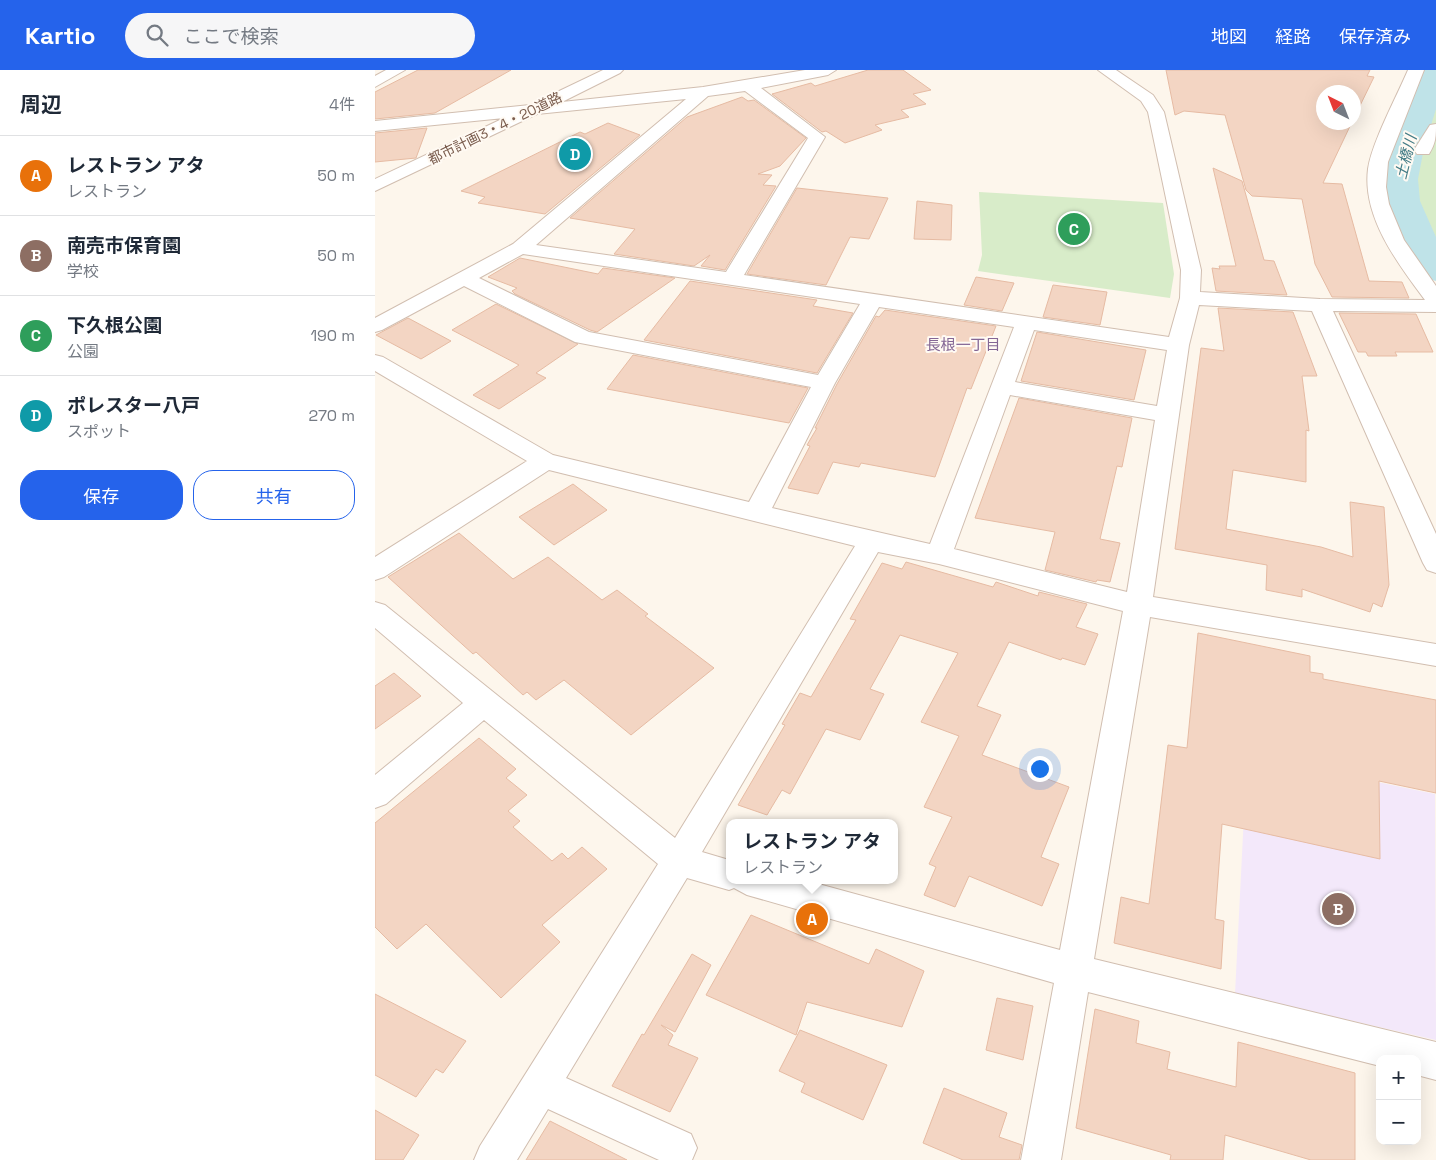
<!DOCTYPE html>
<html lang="ja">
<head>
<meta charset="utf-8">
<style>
	:root { --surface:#fff; --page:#f6f6f7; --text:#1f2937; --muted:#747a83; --line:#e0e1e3; --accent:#2563eb }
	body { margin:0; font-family:"Space Grotesk","Noto Sans JP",sans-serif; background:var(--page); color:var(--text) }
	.controls { position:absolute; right:15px; bottom:15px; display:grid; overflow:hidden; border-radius:10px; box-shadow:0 5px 20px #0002 }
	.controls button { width:45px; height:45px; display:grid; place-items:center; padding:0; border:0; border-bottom:1px solid var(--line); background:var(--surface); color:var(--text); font:25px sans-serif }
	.compass { position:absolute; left:941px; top:15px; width:45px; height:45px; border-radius:50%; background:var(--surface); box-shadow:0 5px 20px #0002; rotate:318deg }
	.you { position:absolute; left:664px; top:698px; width:18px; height:18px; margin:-12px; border:4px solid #fff; border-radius:50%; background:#1a73e8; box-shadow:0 0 0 8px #1a73e833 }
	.badge { display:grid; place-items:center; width:32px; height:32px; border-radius:50%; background:var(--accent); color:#fff; font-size:16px; font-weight:700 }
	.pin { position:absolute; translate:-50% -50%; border:2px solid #fff; box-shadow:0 1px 5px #0006 }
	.popup { position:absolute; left:351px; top:749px; width:172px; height:65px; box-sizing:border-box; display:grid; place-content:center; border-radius:10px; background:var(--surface); filter:drop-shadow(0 1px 4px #0005); font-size:16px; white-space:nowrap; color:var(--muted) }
	.popup b { font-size:19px; color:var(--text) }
	.popup::after { content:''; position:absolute; left:50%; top:100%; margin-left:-10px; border:10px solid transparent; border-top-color:var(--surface) }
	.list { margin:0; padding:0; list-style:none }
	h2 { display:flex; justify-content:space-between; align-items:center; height:65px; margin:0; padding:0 20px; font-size:21px }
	h2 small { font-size:16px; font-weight:400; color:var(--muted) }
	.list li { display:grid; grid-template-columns:32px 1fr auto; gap:15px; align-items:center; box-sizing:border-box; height:80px; padding:0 20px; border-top:1px solid var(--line) }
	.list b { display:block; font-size:19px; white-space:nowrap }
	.list p { margin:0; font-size:16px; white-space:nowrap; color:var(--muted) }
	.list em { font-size:16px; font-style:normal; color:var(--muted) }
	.actions { display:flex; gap:10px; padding:15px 20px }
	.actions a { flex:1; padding:11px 0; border:1px solid var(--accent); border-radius:20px; text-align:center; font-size:18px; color:var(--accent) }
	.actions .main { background:var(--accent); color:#fff }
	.icon { flex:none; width:28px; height:28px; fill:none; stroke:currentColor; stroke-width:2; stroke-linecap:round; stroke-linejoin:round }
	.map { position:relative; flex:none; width:1061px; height:1090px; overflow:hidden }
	header { display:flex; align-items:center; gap:30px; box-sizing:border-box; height:70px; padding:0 25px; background:var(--accent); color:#fff }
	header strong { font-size:24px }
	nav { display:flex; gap:28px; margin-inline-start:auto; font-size:18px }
	.search { width:350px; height:45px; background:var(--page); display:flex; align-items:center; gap:12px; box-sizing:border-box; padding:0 18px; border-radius:28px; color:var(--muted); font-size:19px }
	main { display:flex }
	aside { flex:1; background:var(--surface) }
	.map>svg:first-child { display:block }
	.education { fill:#f3e8fa }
	.green { fill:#d8ecc9 }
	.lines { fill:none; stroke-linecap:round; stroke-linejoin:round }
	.river { fill:#bfe3e8; fill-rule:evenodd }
	.building { fill:#f3d5c3; stroke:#e6bba3 }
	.minor-casing { stroke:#d1beb0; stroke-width:2 }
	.minor { fill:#fff; fill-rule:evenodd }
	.labels { text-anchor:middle; stroke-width:4; stroke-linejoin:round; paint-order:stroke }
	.far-street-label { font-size:14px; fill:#7a5c4d; stroke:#fffaf3 }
	.far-water-label { font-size:15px; font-style:italic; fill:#437c86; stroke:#fffaf3 }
	.far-neighbourhood-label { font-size:15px; fill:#846695; stroke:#fffaf3 }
</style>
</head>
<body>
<header>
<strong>Kartio</strong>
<div class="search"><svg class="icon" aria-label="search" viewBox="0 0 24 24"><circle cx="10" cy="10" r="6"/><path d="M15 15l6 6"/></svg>ここで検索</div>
<nav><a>地図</a><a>経路</a><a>保存済み</a></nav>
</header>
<main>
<aside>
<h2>周辺<small>4件</small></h2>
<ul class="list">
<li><span class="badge" style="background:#e8710a">A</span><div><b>レストラン アタ</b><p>レストラン</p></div><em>50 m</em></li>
<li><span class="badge" style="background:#8d6e63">B</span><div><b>南売市保育園</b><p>学校</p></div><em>50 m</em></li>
<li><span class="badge" style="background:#2e9e5b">C</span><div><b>下久根公園</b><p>公園</p></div><em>190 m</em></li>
<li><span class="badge" style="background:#0f9aa8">D</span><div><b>ポレスター八戸</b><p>スポット</p></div><em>270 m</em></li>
</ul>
<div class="actions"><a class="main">保存</a><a>共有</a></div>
</aside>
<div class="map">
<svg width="1061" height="1090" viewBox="0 0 1061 1090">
	<rect width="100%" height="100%" fill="#fdf6ec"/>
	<polygon class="education" points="872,685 1060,724 1061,970 860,924"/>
	<g class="green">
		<polygon points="1054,0 1061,0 1061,205 1043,181 1027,146 1020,118 1019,98"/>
		<polygon points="604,122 788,133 799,204 795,228 603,201 607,185"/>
	</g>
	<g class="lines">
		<path class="river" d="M1044 0H1061V39L1049 78 1043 109 1045 131 1061 167V211L1046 207C1029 183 1009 155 1005 124 1000 87 1029 34 1044 0Z"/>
	</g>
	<g class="building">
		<polygon points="43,0 136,0 60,43 0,49 0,22"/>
		<polygon points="493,0 528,0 556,20 538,24 551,34 526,40 534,47 500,55 507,60 470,73 451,61 447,62 397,24 436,13 440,16"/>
		<polygon points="791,0 995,0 992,6 999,7 978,50 978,22 948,22 948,52 977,52 948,113 967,114 994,211 1027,212 1034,228 957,227 940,194 927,129 877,126 871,120 850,45 809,41 800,45"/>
		<polygon points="367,27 373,31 379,30 431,68 405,96 383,104 397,105 388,115 401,116 350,200 326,196 335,185 319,196 239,184 260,159 195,148 312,47"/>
		<polygon points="233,53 265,65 170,144 103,133 110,127 86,121 205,62 210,64"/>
		<polygon points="52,58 41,88 0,92 0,63"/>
		<polygon points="838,98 867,111 889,190 899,191 912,225 841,221 837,198 845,199 844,196 861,196"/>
		<polygon points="422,118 513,128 494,169 475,167 451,215 372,204"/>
		<polygon points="542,131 577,135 576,170 539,169"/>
		<polygon points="145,188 223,204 228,198 300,208 222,262 215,260 140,224 137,221 142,218 113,207"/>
		<polygon points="601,207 639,213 627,241 589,235"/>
		<polygon points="315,211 442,230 438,236 478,243 442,303 269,270"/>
		<polygon points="678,215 732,222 725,255 668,247"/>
		<polygon points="121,234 203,274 161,303 171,308 124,339 98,325 144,295 77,260"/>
		<polygon points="843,238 918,242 942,306 927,306 934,361 931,360 931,412 858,400 851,459 946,477 978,487 975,432 1009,437 1014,515 1007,537 998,533 995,542 927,519 927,527 891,520 892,495 800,479 826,278 849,281"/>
		<polygon points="510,240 621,256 596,319 592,318 560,407 486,393 484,397 458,392 443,424 413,418 435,376 432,375 442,358 440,358 462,314 501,246 504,247"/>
		<polygon points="964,243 1041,244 1058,282 1020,282 1022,286 993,286 991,282 983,282"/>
		<polygon points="33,248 76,271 46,289 1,265"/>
		<polygon points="662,262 771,280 759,330 646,311"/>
		<polygon points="258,285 433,318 414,353 232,319"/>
		<polygon points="644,328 757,348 747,397 742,396 725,469 745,473 735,512 722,510 721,512 670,500 680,462 600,448"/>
		<polygon points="198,414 232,440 179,475 144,447"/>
		<polygon points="84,463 138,509 173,487 227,530 242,520 273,544 270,546 339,598 256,665 189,610 161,630 152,622 148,625 101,582 98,584 13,507"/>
		<polygon points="531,492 618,517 621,512 663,526 664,522 712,534 701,557 723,564 710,595 687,588 686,590 634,572 602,636 626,645 607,685 694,717 666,787 684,794 667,836 594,806 580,837 549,825 561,797 554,794 577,747 549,737 584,666 546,652 583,583 525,565 495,619 509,624 485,670 451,659 415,724 407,720 392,745 363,735 410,655 407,654 425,623 436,627 481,550 475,549 507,493 527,499"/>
		<polygon points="823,563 935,586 935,602 948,604 948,609 1061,630 1061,723 1004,711 1005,789 847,754 840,849 849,851 846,899 739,873 746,827 774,834 793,675 812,678"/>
		<polygon points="19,603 46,626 0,659 0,616"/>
		<polygon points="104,668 141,699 131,708 152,725 133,741 145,751 138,757 177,791 187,783 193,789 207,777 232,799 167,855 185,872 126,928 51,854 22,879 0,857 0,753"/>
		<polygon points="376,845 494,894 501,879 549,901 527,957 432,932 421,965 331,925"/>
		<polygon points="317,884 336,895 300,962 286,955 298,965 293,975 323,988 295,1042 237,1016 267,964 269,965"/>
		<polygon points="0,924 91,971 68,1003 61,999 41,1027 0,1005"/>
		<polygon points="622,928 658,936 648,990 611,980"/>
		<polygon points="720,939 764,951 761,973 795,982 792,999 861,1017 863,972 980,1003 980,1090 936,1090 850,1065 848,1090 795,1090 796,1085 701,1058"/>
		<polygon points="425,960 512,995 488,1050 426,1022 430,1013 404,1001"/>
		<polygon points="569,1018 632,1043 624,1067 647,1075 644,1090 588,1090 548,1073"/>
		<polygon points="0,1040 44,1065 28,1090 0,1090"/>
		<polygon points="175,1051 252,1090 151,1090"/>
	</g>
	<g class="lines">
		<defs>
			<g id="minor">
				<polygon points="11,0 30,0 0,17 0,6"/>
				<path d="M228 0H248L245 3 187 32 328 17 430 0H461L453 5 386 18 450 67 369 205 794 267 805 228 806 200 773 42 766 31 723 0H741L778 25 789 42 826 200 825 222 945 229 1050 230C1023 194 987 147 993 99 997 72 1022 26 1033 0H1049L1013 92 1011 117 1014 134 1029 170 1061 216V242L958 241 1061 464V503L1052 500 1048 493 937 241 824 235 814 275 778 527 1061 574V596L775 547 719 889 1061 972V1010L1042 1005V989H1005V996L713 922 686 1090H646L679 913 372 825 359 818 354 820 312 808 191 1008 316 1064 322 1078 317 1090H284L173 1039 142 1090H99L105 1076 283 794 109 650 11 734 0 738V705L88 633 0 558V532L10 535 300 768 480 476 174 400 9 507 0 510V487L152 391 0 301V285L8 287 178 385 374 432 436 317 200 272 89 216 7 260 0 262V248L138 174 311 29 162 44 0 121V109L129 48 0 61V51L155 35ZM370 21 433 68 351 202 161 175 333 26ZM148 184 485 234 443 305 214 262 104 208ZM504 237 639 257 555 474 397 438 460 313ZM659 260 792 280 782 336 640 312ZM635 325 780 350 752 522 579 479ZM503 482 564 494 748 541 685 880 429 810H354V790L327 782Z"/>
				<path d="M1061 54C1061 66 1061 73 1054 84H1042L1039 80 1055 55Z"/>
			</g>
		</defs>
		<use href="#minor" class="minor-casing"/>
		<use href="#minor" class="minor"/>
	</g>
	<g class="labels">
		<g class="far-street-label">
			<text transform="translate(120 58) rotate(-26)" y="5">都市計画3・4・20道路</text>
		</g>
		<g class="far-water-label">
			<text transform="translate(1031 87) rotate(-76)" y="5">土橋川</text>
		</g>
		<g class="far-neighbourhood-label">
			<text x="588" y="280">長根一丁目</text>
		</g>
	</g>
</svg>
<div class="controls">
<button>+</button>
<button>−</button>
</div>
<svg class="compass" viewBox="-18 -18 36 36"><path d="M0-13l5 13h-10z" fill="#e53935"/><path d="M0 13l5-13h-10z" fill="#747a83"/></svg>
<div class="you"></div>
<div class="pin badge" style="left:437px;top:849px;background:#e8710a">A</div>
<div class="popup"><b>レストラン アタ</b>レストラン</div>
<div class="pin badge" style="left:963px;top:839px;background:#8d6e63">B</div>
<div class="pin badge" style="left:699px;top:159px;background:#2e9e5b">C</div>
<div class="pin badge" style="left:200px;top:84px;background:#0f9aa8">D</div>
</div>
</main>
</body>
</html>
